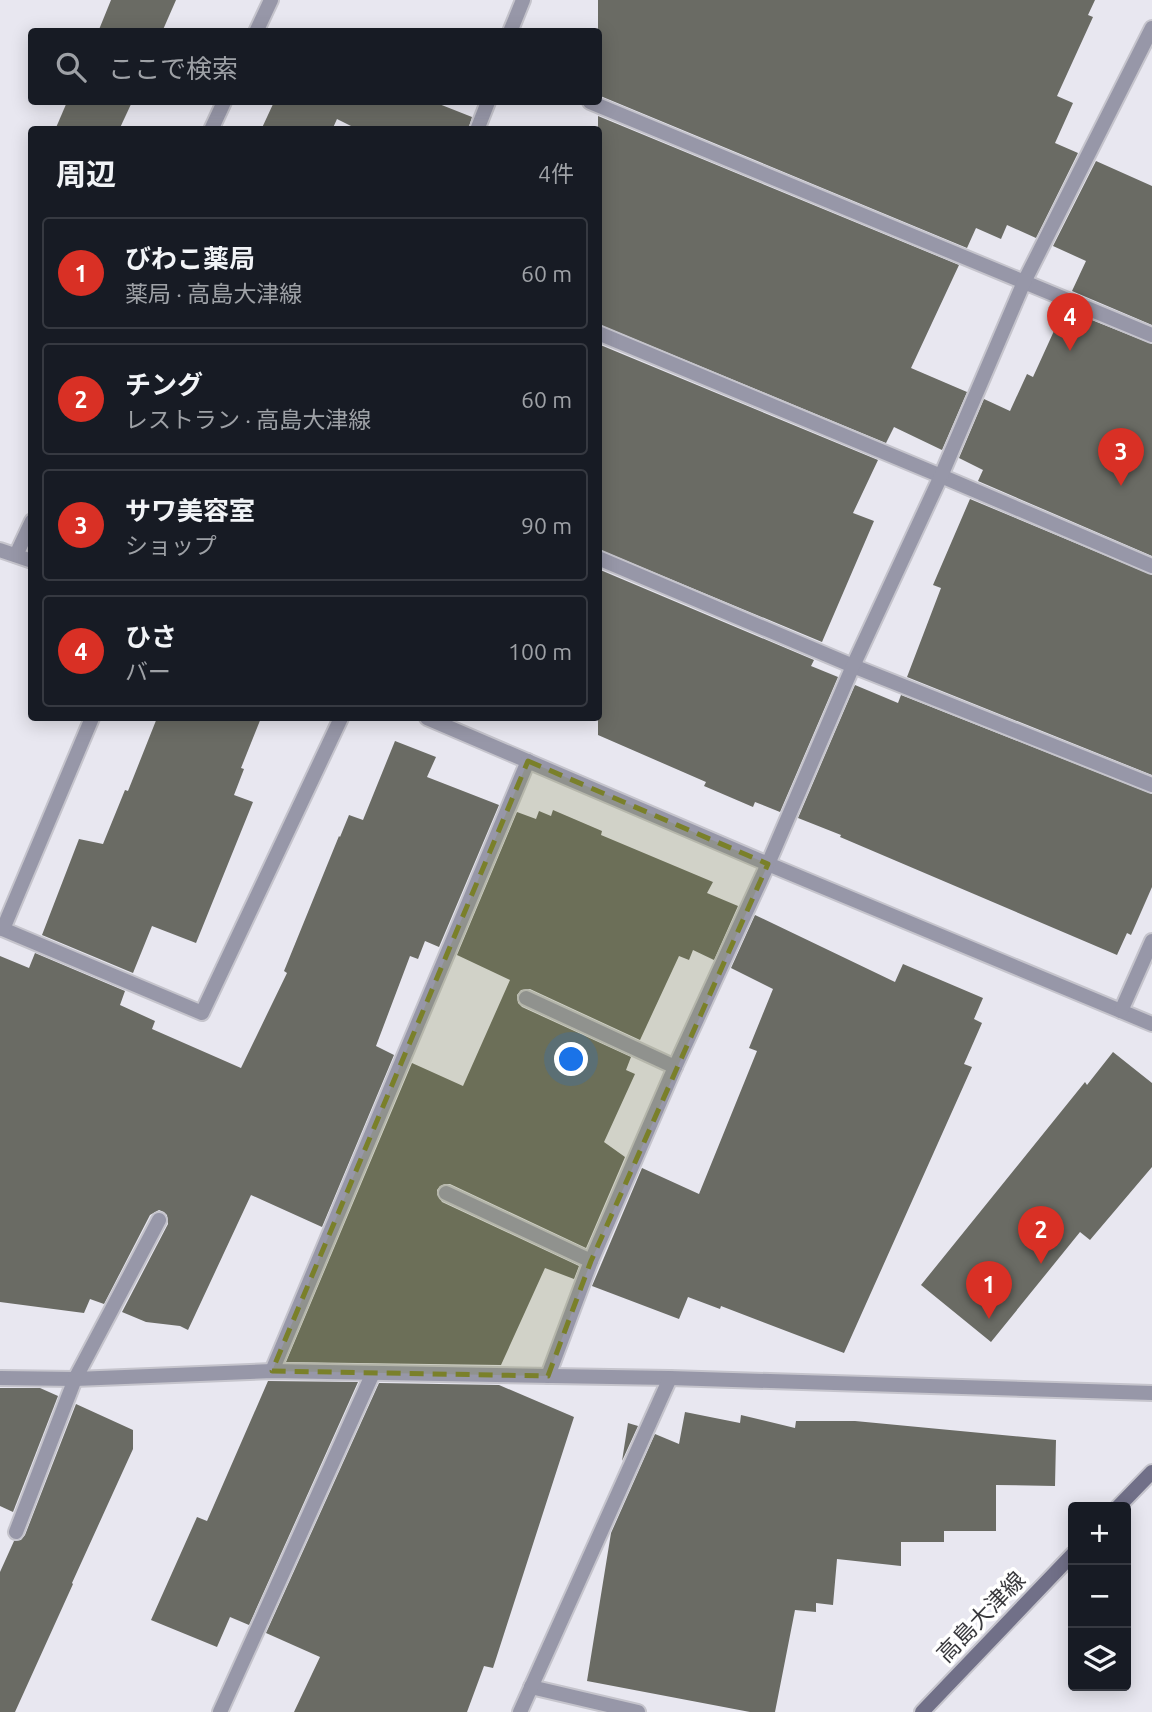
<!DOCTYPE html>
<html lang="ja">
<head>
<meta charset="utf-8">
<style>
	:root { --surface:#171b24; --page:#20242c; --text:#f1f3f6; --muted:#9ea1a6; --line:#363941; --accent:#d93025 }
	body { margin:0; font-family:Ubuntu,"Noto Sans JP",sans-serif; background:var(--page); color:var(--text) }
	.controls { position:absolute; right:21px; bottom:21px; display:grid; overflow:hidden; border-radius:7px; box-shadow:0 4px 18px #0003 }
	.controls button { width:63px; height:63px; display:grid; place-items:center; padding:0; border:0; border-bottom:2px solid var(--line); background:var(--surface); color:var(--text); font:35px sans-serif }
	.you { position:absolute; left:572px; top:1060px; width:24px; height:24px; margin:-18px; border:5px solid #fff; border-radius:50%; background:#1a73e8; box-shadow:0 0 0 10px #1a73e833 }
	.badge { display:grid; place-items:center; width:46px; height:46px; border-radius:50%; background:var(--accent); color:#fff; font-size:23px; font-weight:700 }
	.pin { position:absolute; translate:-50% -58px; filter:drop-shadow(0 2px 4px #0008) }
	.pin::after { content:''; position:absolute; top:37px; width:24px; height:21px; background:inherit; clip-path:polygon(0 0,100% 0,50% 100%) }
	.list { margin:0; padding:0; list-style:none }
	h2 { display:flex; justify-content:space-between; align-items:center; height:91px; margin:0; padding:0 28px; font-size:30px }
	h2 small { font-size:23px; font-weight:400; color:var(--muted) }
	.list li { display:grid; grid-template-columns:46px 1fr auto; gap:21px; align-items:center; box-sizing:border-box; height:112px; margin:0 14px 14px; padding:0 14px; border:2px solid var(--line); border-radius:7px }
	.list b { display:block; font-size:26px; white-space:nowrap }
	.list p { margin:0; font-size:23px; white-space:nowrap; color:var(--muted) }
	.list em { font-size:23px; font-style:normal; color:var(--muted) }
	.icon { flex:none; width:38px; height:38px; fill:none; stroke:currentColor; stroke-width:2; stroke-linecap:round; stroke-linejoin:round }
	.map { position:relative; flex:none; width:1152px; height:1712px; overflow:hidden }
	.search { position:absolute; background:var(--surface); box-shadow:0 4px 18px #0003; left:28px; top:28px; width:574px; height:77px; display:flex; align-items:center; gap:18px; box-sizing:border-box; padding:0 24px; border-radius:7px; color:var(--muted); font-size:26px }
	.panel { position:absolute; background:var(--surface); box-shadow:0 4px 18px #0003; left:28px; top:126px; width:574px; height:595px; border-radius:7px }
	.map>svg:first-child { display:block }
	.building { fill:#6a6b64 }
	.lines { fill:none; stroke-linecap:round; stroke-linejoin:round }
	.street-casing { stroke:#c5c4cc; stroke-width:18 }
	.secondary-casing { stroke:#c5c4cc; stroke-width:18 }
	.street { stroke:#9797a8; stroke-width:14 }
	.secondary { stroke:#717088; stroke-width:14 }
	.marked { fill:#7a802a; fill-opacity:0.2; stroke:#7a802a; stroke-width:5; stroke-dasharray:14 9; stroke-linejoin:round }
	.labels { text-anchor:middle; stroke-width:7; stroke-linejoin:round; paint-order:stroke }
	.street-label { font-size:23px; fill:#3a3a3e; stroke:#fff }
</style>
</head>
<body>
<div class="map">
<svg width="1152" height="1712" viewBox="0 0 1152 1712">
	<rect width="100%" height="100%" fill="#e8e7f0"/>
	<g class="building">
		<polygon points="111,0 176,0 162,32 98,32"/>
		<polygon points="598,0 1095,0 1088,15 1093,17 1057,96 1073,103 1055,143 1078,153 1036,238 1007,225 1001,239 976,228 967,248 598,95"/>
		<polygon points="67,102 132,102 119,130 55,130"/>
		<polygon points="274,102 434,102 472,117 468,130 359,130 337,119 332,130 261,130"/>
		<polygon points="598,116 959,265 911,368 967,392 942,450 894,427 886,443 598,324"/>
		<polygon points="1096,161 1152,186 1152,325 1072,291 1086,261 1053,246"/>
		<polygon points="1064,309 1152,344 1152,556 978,481 983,470 959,458 984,399 1010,411 1027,374 1033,377"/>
		<polygon points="598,344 878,460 853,513 874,521 822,642 598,549"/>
		<polygon points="970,499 1152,575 1152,775 907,677 941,588 933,585"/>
		<polygon points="598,569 814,660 811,666 838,677 780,812 755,802 753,807 704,786 706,782 598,735"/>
		<polygon points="855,685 898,703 901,695 1152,794 1152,887 1131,935 1127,933 1117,955 840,837 841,835 798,818"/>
		<polygon points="157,718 261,718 241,768 244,769 234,795 253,802 196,943 152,926 133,973 42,935 79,839 103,844 125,790 128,791"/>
		<polygon points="395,741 436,757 427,777 499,805 439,947 425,941 418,959 410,956 376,1046 394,1055 322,1227 251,1195 188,1330 180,1326 146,1322 122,1312 168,1224 167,1215 164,1212 159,1210 155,1212 150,1215 104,1304 90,1299 84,1313 0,1302 0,956 29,968 35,953 125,991 120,1005 155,1021 152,1029 241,1068 287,973 284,971 339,836 340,837 349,815 363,820"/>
		<polygon points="553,810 602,831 601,835 713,882 707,893 738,906 714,960 693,950 689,960 679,956 640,1040 530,989 521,990 517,995 518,1003 522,1007 631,1057 626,1070 635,1074 604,1142 625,1157 586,1248 450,1184 445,1184 440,1186 437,1190 437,1194 442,1202 579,1266 574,1279 545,1268 501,1365 286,1362 412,1063 463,1086 510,980 457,955 517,812 536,819 539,811 551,816"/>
		<polygon points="755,915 895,982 903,964 983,998 974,1019 982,1023 964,1064 972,1067 844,1353 721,1306 720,1309 688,1297 679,1319 592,1286 642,1168 699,1194 757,1051 749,1048 773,989 731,968"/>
		<polygon points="1113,1052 1152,1083 1152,1167 1090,1240 1080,1232 991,1342 921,1285 1085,1082 1087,1085"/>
		<polygon points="268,1381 358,1382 249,1625 230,1617 217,1647 151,1620 197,1517 207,1521"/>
		<polygon points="379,1383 499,1385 574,1417 493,1668 484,1666 467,1712 294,1712 320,1657 266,1633"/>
		<polygon points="0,1388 40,1388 58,1396 13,1512 0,1506"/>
		<polygon points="76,1404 133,1430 133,1449 72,1583 73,1584 15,1712 0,1712 0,1572 14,1541 21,1540 25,1535"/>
		<polygon points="685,1412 740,1423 741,1415 795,1428 796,1421 855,1421 1056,1440 1055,1486 996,1485 996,1531 944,1531 944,1542 901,1542 901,1566 837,1559 833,1605 816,1603 816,1612 795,1610 775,1712 750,1712 587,1681 611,1533 655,1434 679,1444"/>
		<polygon points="628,1423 638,1426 622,1461"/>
	</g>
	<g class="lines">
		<defs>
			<g id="street">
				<polyline points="256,32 271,0"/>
				<polyline points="510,32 523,0"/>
				<polyline points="590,102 1152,335"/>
				<polyline points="211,130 224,102"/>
				<polyline points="477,130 488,102"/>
				<polyline points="598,333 941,476 1152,566"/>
				<polyline points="0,550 32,561"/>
				<polyline points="16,555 32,521"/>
				<polyline points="598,558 853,666 1152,785"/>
				<polyline points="427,718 768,864 1152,1024"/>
				<polyline points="0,928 202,1013 341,718"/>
				<polyline points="3,929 92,718"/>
				<polyline points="526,998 675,1067"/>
				<polyline points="1121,1011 1152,941"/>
				<polyline points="446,1193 591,1261"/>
				<polyline points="272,1371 528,761"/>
				<polyline points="548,1376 591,1261 675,1067 768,864 853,666 941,476 1024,282 1152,28"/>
				<polyline points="0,1378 75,1379 272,1371 670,1378 1152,1393"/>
				<polyline points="16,1532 75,1379 159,1220"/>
				<polyline points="531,1687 638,1712"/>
				<polyline points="220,1712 373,1373"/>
				<polyline points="520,1712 670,1378"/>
			</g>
			<g id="secondary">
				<polyline points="1118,1507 1152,1472"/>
				<polyline points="922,1712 1073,1554"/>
			</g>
		</defs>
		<use href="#street" class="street-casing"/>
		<use href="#secondary" class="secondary-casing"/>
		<use href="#street" class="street"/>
		<use href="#secondary" class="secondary"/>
	</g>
	<path class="marked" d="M528 761 768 864 591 1261 548 1376 272 1371Z"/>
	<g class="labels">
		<g class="street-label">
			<text transform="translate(981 1617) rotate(-46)" y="8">高島大津線</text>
		</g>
	</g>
</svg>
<div class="controls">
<button>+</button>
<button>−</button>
<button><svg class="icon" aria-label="layers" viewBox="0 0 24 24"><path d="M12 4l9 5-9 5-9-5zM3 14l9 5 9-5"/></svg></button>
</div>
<div class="you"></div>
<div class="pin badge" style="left:989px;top:1319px">1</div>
<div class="pin badge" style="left:1041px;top:1264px">2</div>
<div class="pin badge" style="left:1121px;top:486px">3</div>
<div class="pin badge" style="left:1070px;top:351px">4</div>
<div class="search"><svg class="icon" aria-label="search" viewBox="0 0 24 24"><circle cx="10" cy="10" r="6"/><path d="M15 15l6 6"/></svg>ここで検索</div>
<section class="panel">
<h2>周辺<small>4件</small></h2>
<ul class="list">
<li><span class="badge">1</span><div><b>びわこ薬局</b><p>薬局 · 高島大津線</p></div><em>60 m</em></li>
<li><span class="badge">2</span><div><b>チング</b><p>レストラン · 高島大津線</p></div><em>60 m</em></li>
<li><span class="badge">3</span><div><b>サワ美容室</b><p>ショップ</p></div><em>90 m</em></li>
<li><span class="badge">4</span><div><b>ひさ</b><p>バー</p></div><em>100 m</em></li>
</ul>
</section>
</div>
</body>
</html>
